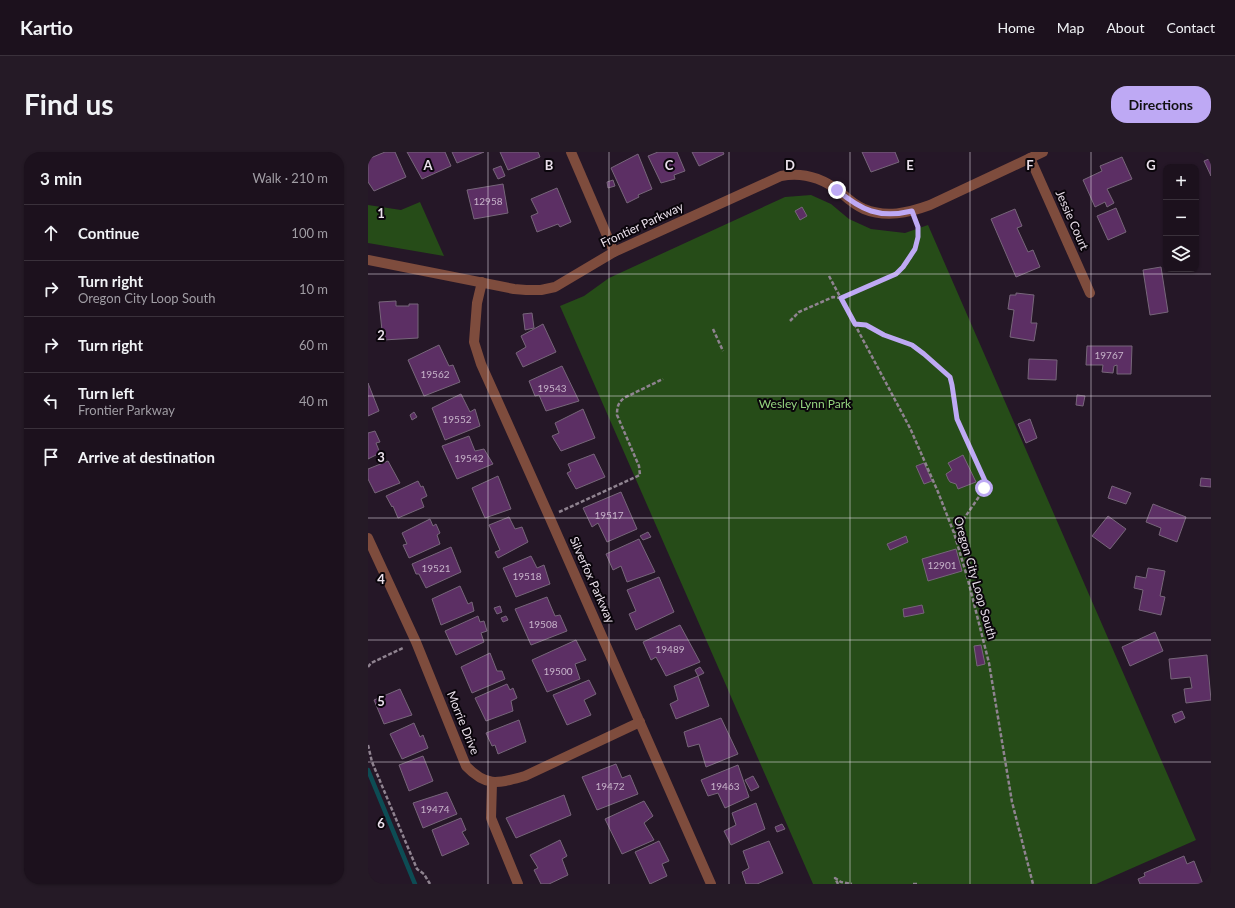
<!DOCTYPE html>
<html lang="en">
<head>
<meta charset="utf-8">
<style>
	:root { --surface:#1c111d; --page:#251a26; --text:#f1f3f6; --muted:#a09da4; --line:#3a313b; --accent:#bea9f4 }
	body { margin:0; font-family:Lato,sans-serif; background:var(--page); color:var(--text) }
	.controls { position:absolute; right:12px; top:12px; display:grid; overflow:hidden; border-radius:8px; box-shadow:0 1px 3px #0004 }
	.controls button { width:36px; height:36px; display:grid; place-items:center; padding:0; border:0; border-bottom:1px solid var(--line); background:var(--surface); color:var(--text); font:20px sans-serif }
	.stop { position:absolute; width:12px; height:12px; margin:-9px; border:3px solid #bea9f4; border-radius:50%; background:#fff }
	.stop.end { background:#bea9f4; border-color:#fff; box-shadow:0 1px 4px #0008 }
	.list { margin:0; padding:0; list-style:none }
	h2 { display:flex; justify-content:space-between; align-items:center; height:52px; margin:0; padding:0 16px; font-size:17px }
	h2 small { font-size:13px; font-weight:400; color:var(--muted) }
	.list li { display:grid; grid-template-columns:26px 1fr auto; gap:12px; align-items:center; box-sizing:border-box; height:56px; padding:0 16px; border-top:1px solid var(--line) }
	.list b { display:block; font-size:15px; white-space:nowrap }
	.list p { margin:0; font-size:13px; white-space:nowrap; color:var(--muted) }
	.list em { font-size:13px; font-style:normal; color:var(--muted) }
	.icon { flex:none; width:22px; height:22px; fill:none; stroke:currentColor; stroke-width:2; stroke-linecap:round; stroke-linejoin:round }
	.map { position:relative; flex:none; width:843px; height:732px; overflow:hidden; border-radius:16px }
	header { display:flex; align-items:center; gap:24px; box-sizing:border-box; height:56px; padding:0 20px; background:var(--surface); border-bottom:1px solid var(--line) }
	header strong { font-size:19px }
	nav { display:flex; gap:22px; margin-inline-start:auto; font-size:14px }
	.intro { display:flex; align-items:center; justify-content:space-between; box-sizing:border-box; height:96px; padding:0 24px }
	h1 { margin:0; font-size:28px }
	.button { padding:10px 18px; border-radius:16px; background:var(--accent); color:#111; font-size:14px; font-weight:700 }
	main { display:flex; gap:24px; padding:0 24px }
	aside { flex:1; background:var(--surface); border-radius:16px; box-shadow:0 1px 3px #0004 }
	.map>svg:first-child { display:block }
	.green { fill:#264c18 }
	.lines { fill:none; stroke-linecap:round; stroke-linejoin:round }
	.stream { stroke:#0d4c54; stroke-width:4.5 }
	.building { fill:#5c2f64; stroke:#77667a }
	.path { stroke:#8f8390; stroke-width:2.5; stroke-dasharray:4 2; stroke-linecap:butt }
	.street { stroke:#7e4c3d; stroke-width:10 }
	.route { stroke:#bea9f4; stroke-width:5 }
	.grid { fill:none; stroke:#ebe1ec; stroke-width:1; stroke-opacity:0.55 }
	.labels { text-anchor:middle; stroke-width:4; stroke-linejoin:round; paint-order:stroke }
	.number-label { font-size:10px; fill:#c7b4ca }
	.street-label { font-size:12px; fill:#ebe1ec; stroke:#0a050b }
	.park-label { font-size:12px; fill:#93d27e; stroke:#0a050b }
	.grid-label { font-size:13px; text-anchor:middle; font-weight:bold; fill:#ebe1ec; stroke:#0a050b; stroke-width:4; stroke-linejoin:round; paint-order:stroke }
</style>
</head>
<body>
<header>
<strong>Kartio</strong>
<nav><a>Home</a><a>Map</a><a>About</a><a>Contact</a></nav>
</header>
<div class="intro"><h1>Find us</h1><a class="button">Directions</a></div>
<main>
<aside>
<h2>3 min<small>Walk · 210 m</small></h2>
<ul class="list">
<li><svg class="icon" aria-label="ahead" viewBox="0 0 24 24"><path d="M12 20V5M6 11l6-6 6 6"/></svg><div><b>Continue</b></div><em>100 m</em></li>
<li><svg class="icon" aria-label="right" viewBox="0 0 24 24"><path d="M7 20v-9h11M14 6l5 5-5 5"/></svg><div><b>Turn right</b><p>Oregon City Loop South</p></div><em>10 m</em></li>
<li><svg class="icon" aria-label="right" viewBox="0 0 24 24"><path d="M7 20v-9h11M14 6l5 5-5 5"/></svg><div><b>Turn right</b></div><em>60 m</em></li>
<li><svg class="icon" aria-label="left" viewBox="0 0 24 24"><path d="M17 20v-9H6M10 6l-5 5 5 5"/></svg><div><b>Turn left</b><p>Frontier Parkway</p></div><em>40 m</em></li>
<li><svg class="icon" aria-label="arrive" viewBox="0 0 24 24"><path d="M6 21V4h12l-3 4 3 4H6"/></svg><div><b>Arrive at destination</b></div></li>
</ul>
</aside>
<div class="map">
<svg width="843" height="732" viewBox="0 0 843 732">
	<rect width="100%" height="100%" fill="#251727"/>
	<g class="green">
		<polygon points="443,43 463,52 481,67 503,77 537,81 560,73 828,688 728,732 445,732 192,154 216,144 241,126 417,45"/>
		<polygon points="52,50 76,104 0,91 0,53 33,58"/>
	</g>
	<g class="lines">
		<polyline class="stream" points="0,618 47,732"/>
	</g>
	<g class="building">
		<polygon points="17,0 27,0 38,25 6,39 0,30 0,7"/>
		<polygon points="39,0 77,0 83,14 54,27"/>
		<polygon points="84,0 116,0 89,11"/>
		<polygon points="132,0 170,0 172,5 140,18"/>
		<polygon points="290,0 309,0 317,19 306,23 307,27 293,31 280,4"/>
		<polygon points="324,0 355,0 356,2 331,14"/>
		<polygon points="494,0 527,0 531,10 503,20"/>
		<polygon points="270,2 284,37 270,43 271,45 259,51 243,16"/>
		<polygon points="754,5 764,27 739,37 746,51 739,55 737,50 727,55 715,28 734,19 732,14"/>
		<polygon points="843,6 843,24 836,9"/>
		<polygon points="133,14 137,24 130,27 125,17"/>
		<polygon points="245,28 247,34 240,36 239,30"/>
		<polygon points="135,32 140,61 106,67 99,38"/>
		<polygon points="189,36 203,70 192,75 190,72 169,80 163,64 170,61 163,47"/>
		<polygon points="434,55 439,64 432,68 427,59"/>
		<polygon points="748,56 758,80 740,88 729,64"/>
		<polygon points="647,57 654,74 649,76 660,100 665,98 672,115 648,125 623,67"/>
		<polygon points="793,115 800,160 782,163 775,118"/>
		<polygon points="648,141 666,143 663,171 669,171 666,189 642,185 646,158 640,157 642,143 648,143"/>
		<polygon points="28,149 28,154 41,154 41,152 50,152 50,186 15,188 11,150"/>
		<polygon points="164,161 166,176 157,178 155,162"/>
		<polygon points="175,172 188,200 155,215 148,201 158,195 153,184"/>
		<polygon points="71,193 81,214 85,213 92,230 56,244 40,208"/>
		<polygon points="719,194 764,194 763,222 749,222 749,213 746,214 745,221 734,220 735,213 718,213"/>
		<polygon points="661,207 689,208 688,228 660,227"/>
		<polygon points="194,214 211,249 178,259 171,243 167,244 161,229"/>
		<polygon points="0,231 11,259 0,264"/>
		<polygon points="93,242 102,260 107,257 112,274 77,288 64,256"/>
		<polygon points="709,243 717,244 715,254 708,253"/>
		<polygon points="215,257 227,286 193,299 184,284 191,281 187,271"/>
		<polygon points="46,260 49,265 44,268 42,263"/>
		<polygon points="662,267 669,286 658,291 650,272"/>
		<polygon points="7,279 12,290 8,291 12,301 0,307 0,281"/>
		<polygon points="101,284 107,299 116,297 125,312 89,327 74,294"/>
		<polygon points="226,302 237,325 208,337 199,321 203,319 200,312"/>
		<polygon points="595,303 608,330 590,337 588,332 582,330 580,327 578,322 584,318 580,311"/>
		<polygon points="20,309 32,331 7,341 0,327 0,317"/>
		<polygon points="556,311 564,329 556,332 548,314"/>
		<polygon points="130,324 143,357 117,366 104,336"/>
		<polygon points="833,326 843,327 843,335 832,334"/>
		<polygon points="50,329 53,335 55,334 59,344 53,347 56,355 30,366 25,354 24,355 18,344"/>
		<polygon points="744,334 763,341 758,352 740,346"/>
		<polygon points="253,340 269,377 239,390 230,371 224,375 215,356"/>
		<polygon points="785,352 818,365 809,390 791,383 793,376 778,370"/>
		<polygon points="740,364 758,377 742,397 724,384"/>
		<polygon points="141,365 147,377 154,375 160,390 130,406 127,400 132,398 121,373"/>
		<polygon points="62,367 65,374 68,372 72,381 69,383 72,392 41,406 35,393 39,392 34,381"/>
		<polygon points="280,380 283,385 275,388 272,384"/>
		<polygon points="538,384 540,390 522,398 519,392"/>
		<polygon points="271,387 287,420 259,430 253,414 245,418 238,402"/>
		<polygon points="83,395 93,420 58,436 51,422 48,422 44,412"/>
		<polygon points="588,397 594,419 560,429 554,407"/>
		<polygon points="163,404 169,416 176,413 182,432 148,445 135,416"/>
		<polygon points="780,416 797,419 792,444 797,445 793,463 771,458 775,438 766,436 768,424 778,426"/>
		<polygon points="291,425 306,460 268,478 261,462 268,459 259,438"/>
		<polygon points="92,434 100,452 104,450 106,459 73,473 64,447"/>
		<polygon points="179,445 187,464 192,463 199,479 163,493 147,457"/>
		<polygon points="554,453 556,461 536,465 535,457"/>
		<polygon points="132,454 134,460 129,462 126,456"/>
		<polygon points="110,464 112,470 116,469 119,479 113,481 116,490 88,503 77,479"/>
		<polygon points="138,464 140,468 135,470 133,466"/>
		<polygon points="312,473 332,510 298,524 288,505 283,508 275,490"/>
		<polygon points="787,480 795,499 762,514 754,495"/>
		<polygon points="208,488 218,508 207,512 212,527 179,540 164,508"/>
		<polygon points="613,493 617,512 609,514 606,494"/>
		<polygon points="122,501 129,519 134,519 137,527 104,541 93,515"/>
		<polygon points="839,503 843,548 818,551 816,537 824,536 822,525 803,527 801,507"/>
		<polygon points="332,515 336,521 330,524 327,518"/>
		<polygon points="330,524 341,554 308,567 302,552 310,548 306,534"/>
		<polygon points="221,528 228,542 216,548 223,563 199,573 185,543"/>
		<polygon points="139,532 142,538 145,536 149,546 143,549 145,559 118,569 107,546"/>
		<polygon points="32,537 44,563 16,572 6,548"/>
		<polygon points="814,559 817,566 807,571 804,563"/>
		<polygon points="353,566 370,602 338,615 331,592 320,595 316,580"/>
		<polygon points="151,568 158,590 130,602 127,593 124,594 118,581"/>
		<polygon points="46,571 52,585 55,583 60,596 34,607 22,582"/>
		<polygon points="55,604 65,629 41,639 31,613"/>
		<polygon points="248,612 254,626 262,623 270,642 229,658 214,625"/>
		<polygon points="370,613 381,645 357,656 350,641 340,644 333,628"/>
		<polygon points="385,624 391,635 383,639 377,628"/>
		<polygon points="79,640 89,662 55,676 45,651"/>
		<polygon points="196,643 203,663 148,686 138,666"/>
		<polygon points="276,649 285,664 276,671 286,688 254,702 237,667"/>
		<polygon points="388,651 397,677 363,693 356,679 368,673 364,661"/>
		<polygon points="93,666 98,678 94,680 101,692 74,704 64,678"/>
		<polygon points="414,672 417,677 409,680 407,675"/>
		<polygon points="192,688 199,704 194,707 200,723 181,732 173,732 166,718 170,716 162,703"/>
		<polygon points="291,689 301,709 294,712 299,724 282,732 267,700"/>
		<polygon points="401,689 415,721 389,732 378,732 374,720 381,716 375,699"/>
		<polygon points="816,704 819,712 826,709 835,732 772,732 770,727 777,724 776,721"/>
	</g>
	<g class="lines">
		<g class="path">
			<polyline points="461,124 542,276 570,340 586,381 600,428 621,511 644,650 665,732"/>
			<path d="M422 169 431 160 465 145 473 146C490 138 510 132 527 122 543 113 555 86 548 69"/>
			<polyline points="487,172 498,173 516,183 544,193 556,202 582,225 584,233 589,267 618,331 617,336 586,381"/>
			<polyline points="345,177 355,199"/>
			<path d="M191 360 272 323 271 314 249 263C249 255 250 251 256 246L295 227"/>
			<polyline points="0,515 3,511 35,496"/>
			<polyline points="0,593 4,610 49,717 56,722 62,732"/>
			<polyline points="470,732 467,726 473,730 484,732"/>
			<polyline points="545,732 550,732"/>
		</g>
		<g class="street">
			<polyline points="203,0 246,100"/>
			<polyline points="662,6 722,141"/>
			<path d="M0 108 146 137 158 138H173L187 135 246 100 413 24C434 20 454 26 471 39 479 46 486 53 496 57 518 66 540 61 562 53L675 0"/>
			<polyline points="114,130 109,151 106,190 113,212 181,364 343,732"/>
			<path d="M0 386 48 490 98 614C119 636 131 631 157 624L272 570"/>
			<polyline points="124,631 123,666 150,732"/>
		</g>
	</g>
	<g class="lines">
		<path class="route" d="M469 38C493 58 511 67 544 59L550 75V85L547 97 535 115 528 122 473 146 487 172 498 173 516 183 544 193 556 202 582 225 584 233 589 267 618 331 616 336"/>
	</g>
	<path class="grid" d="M120 0V732M241 0V732M361 0V732M482 0V732M602 0V732M723 0V732M0 122H843M0 244H843M0 366H843M0 488H843M0 610H843"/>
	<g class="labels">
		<g class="number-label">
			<text x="120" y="53">12958</text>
			<text x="741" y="207">19767</text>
			<text x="67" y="226">19562</text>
			<text x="184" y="240">19543</text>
			<text x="89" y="271">19552</text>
			<text x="101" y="310">19542</text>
			<text x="241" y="367">19517</text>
			<text x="574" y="417">12901</text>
			<text x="68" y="420">19521</text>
			<text x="159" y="428">19518</text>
			<text x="175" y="476">19508</text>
			<text x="302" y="501">19489</text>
			<text x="190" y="523">19500</text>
			<text x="242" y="638">19472</text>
			<text x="357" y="638">19463</text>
			<text x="67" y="661">19474</text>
		</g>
		<g class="street-label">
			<text transform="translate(704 68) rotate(66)" y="4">Jessie Court</text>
			<text transform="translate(274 73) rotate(-25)" y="4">Frontier Parkway</text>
			<text transform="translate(607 426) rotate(74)" y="4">Oregon City Loop South</text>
			<text transform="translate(224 428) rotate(66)" y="4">Silverfox Parkway</text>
			<text transform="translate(95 571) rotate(68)" y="4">Morrie Drive</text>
		</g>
		<g class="park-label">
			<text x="437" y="256">Wesley Lynn Park</text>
		</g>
	</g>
	<g class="grid-label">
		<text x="60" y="18">A</text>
		<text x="181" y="18">B</text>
		<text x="301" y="18">C</text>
		<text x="422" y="18">D</text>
		<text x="542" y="18">E</text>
		<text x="662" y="18">F</text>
		<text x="783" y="18">G</text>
		<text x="13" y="66">1</text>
		<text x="13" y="188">2</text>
		<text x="13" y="310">3</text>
		<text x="13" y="432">4</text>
		<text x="13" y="554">5</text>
		<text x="13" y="676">6</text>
	</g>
</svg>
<div class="controls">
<button>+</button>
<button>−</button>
<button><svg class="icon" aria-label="layers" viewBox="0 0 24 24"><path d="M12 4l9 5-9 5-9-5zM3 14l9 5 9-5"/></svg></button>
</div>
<div class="stop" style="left:616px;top:336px"></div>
<div class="stop end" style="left:469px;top:38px"></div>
</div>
</main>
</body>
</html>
